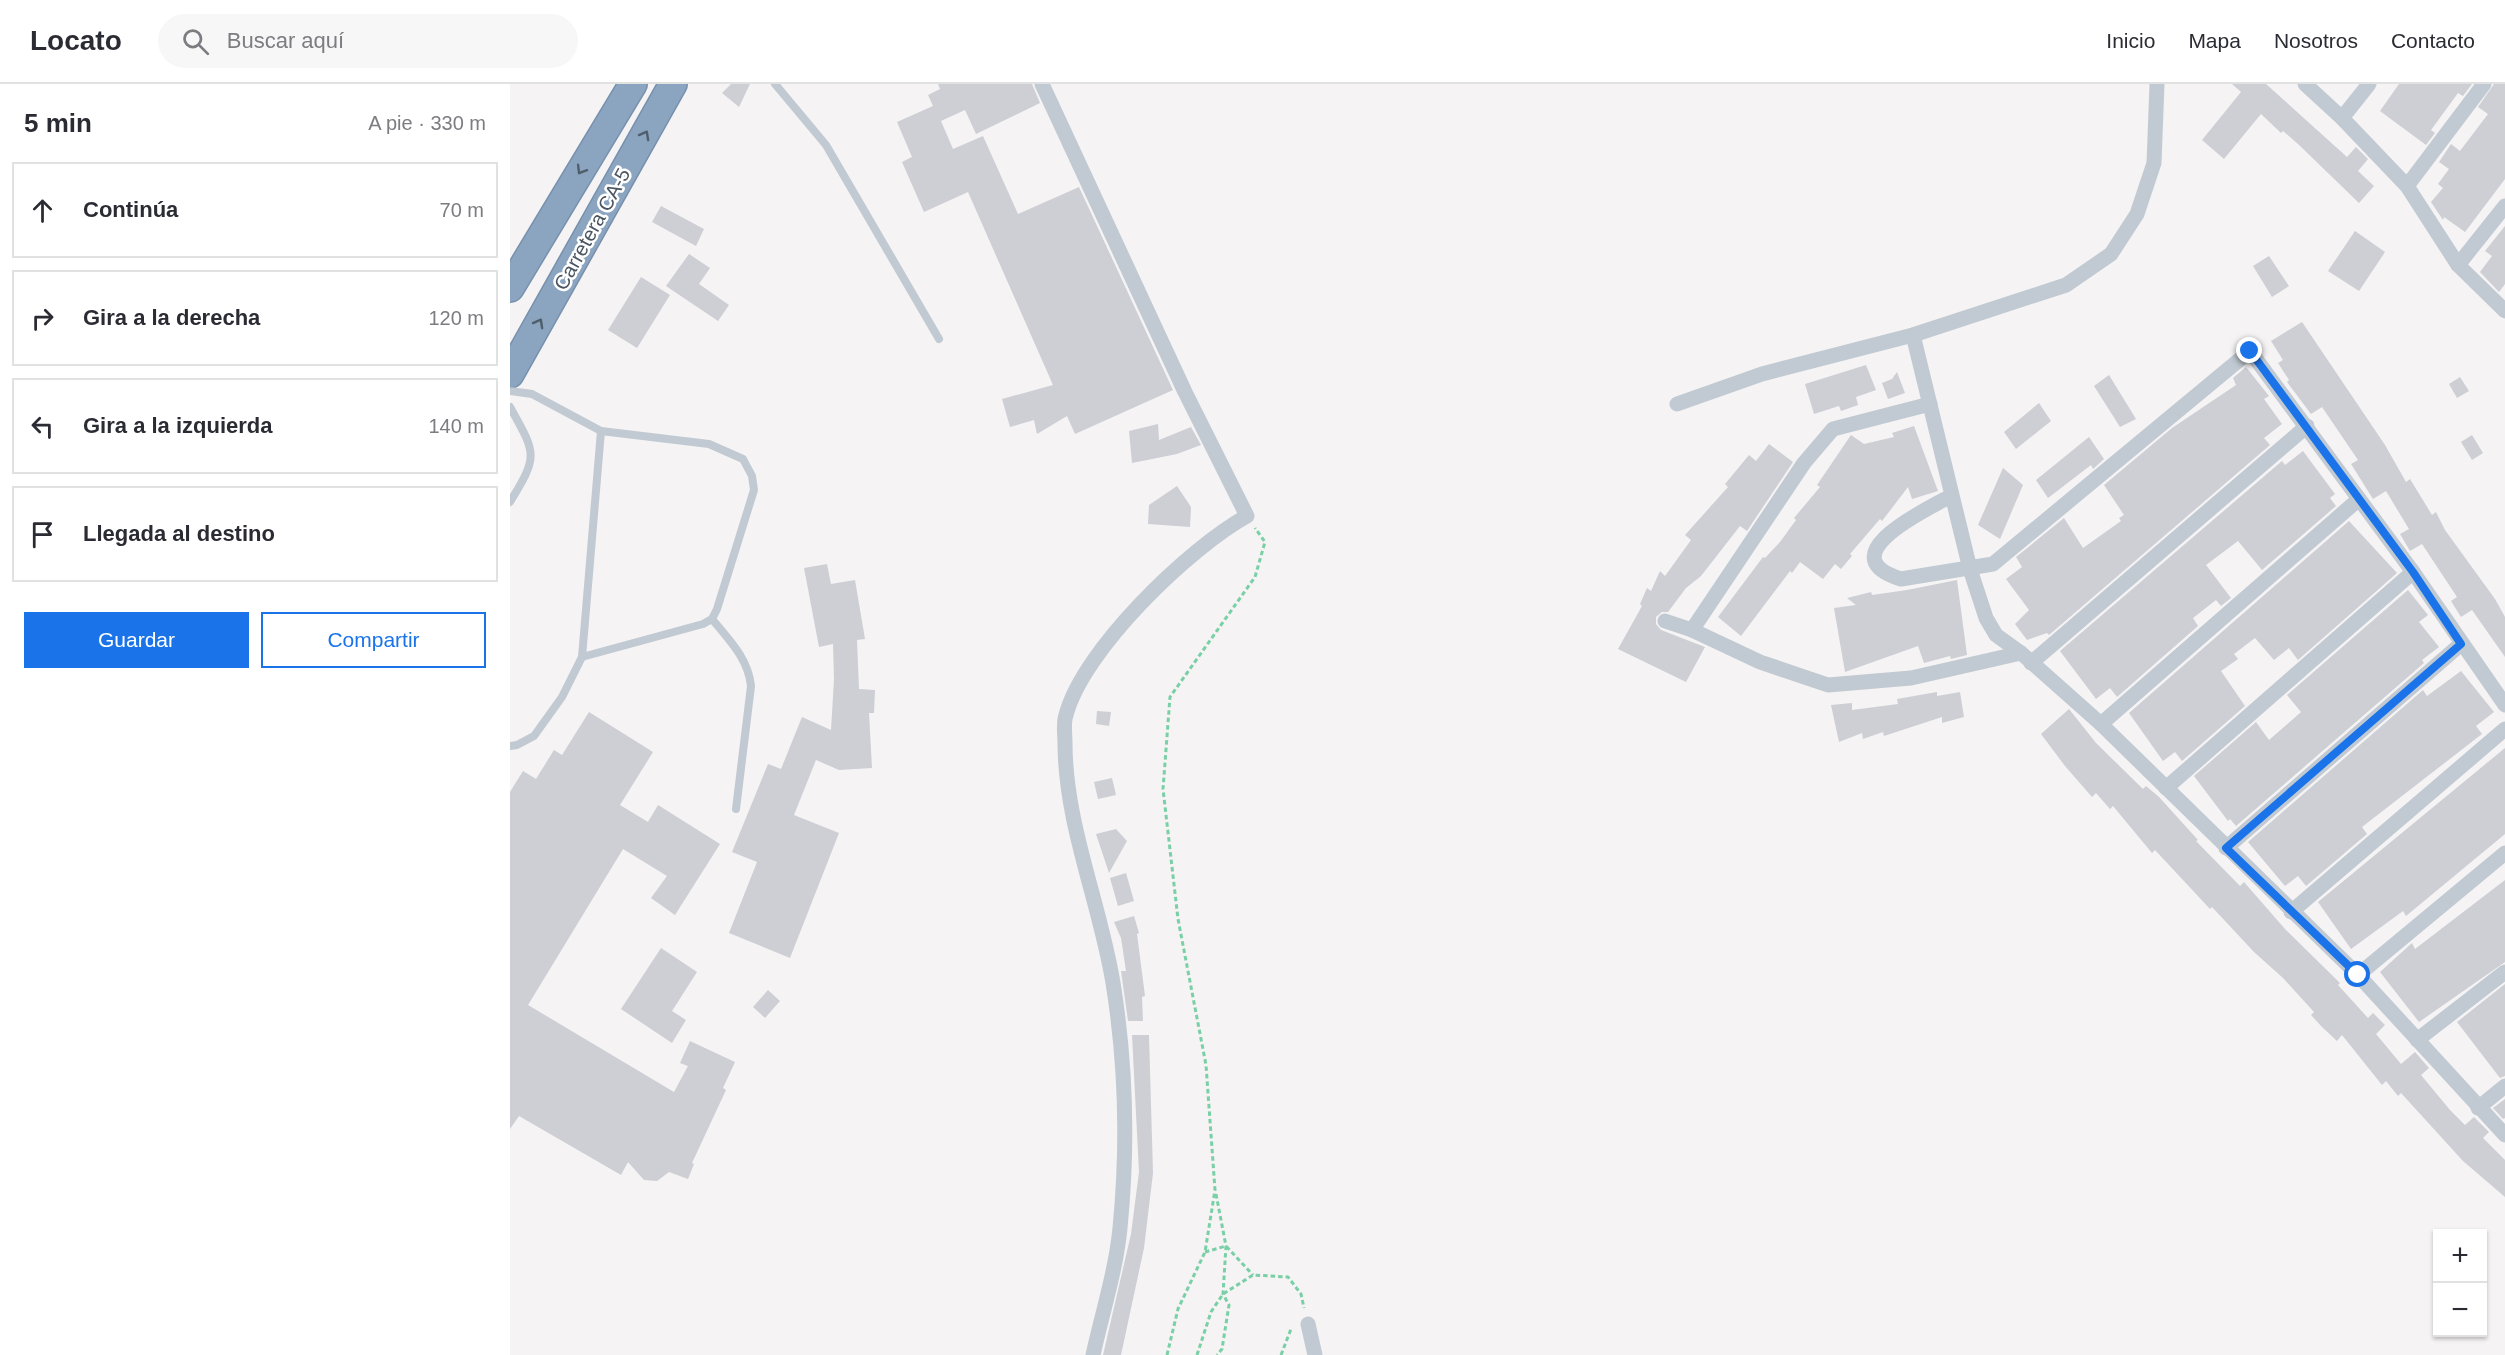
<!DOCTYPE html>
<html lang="es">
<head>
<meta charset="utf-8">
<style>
	:root { --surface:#fff; --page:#f7f7f7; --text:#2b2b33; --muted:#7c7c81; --line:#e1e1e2; --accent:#1a73e8 }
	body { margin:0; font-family:Helvetica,sans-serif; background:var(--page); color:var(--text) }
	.controls { position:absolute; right:18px; bottom:18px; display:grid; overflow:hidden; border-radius:0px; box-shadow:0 2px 4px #0004 }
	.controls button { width:54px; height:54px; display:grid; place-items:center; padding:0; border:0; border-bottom:2px solid var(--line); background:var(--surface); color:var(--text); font:30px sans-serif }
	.stop { position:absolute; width:18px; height:18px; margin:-14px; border:4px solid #1a73e8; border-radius:50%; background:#fff }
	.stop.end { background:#1a73e8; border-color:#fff; box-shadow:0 2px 6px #0008 }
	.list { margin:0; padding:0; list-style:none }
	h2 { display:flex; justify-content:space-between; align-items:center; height:78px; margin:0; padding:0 24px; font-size:26px }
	h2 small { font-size:20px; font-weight:400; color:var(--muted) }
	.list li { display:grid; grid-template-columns:39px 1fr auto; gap:18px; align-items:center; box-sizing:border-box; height:96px; margin:0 12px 12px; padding:0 12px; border:2px solid var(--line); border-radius:0px }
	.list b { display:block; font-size:22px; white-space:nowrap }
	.list em { font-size:20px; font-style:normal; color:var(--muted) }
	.actions { display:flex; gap:12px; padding:18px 24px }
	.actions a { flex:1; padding:14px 0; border:2px solid var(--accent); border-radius:0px; text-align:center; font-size:21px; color:var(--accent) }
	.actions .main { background:var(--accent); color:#fff }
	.icon { flex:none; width:33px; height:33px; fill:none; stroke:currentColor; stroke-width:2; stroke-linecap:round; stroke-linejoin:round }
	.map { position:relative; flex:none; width:1995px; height:1271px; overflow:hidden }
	header { display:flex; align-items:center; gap:36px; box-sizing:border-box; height:84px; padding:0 30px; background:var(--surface); border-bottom:2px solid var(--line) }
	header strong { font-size:28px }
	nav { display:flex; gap:33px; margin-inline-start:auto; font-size:21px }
	.search { width:420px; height:54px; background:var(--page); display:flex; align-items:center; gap:15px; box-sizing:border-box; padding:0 21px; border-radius:33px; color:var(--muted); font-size:22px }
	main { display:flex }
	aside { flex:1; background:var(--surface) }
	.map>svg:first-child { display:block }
	.building { fill:#cdcfd5 }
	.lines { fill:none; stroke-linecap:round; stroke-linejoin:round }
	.highway-casing { stroke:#7690ad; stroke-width:30 }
	.path { stroke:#7ad0a6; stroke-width:3; stroke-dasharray:4.5 3; stroke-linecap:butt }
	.lane { stroke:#c1cad2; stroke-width:8 }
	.street { stroke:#c1cad2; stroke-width:15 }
	.highway { stroke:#8ba5c1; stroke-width:27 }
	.oneway { stroke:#505e6b }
	.route { stroke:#1a73e8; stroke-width:8 }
	.labels { text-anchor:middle; stroke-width:5; stroke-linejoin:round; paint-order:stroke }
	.street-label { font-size:20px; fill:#4a5661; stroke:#fff }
</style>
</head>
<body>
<header>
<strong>Locato</strong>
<div class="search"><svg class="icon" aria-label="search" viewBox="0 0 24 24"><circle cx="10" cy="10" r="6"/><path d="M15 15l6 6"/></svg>Buscar aquí</div>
<nav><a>Inicio</a><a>Mapa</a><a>Nosotros</a><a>Contacto</a></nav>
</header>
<main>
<aside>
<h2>5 min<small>A pie · 330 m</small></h2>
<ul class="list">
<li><svg class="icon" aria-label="ahead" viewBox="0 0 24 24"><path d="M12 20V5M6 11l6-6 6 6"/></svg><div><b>Continúa</b></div><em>70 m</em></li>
<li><svg class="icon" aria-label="right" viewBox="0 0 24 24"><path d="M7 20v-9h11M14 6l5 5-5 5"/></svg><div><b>Gira a la derecha</b></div><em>120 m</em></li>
<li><svg class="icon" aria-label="left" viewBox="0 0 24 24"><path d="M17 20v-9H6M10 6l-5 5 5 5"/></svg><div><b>Gira a la izquierda</b></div><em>140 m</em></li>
<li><svg class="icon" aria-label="arrive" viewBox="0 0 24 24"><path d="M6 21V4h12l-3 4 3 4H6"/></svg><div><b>Llegada al destino</b></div></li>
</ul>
<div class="actions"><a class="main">Guardar</a><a>Compartir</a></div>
</aside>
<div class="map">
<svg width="1995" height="1271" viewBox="0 0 1995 1271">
	<rect width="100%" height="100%" fill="#f5f3f3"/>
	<g class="building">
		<polygon points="221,0 240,0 229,23 212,9"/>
		<polygon points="428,0 522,0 530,19 466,50 455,26 431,37 443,65 473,52 508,130 569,103 663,306 565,350 557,332 527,350 524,336 500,343 492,315 543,301 458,108 414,128 392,78 402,73 387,38 423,22 418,11 430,5"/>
		<polygon points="1722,0 1756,0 1837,73 1846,63 1858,75 1848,87 1864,102 1849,119 1788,60 1773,47 1771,49 1751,30 1714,75 1692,56 1731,8"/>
		<polygon points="1889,0 1962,0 1953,12 1948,9 1921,46 1925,49 1916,61 1870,27"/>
		<polygon points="1984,0 1995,0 1995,95 1955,148 1934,133 1933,136 1921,118 1933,104 1928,100 1939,85 1929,78 1941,60 1950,67 1978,30 1968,23"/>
		<polygon points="151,122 194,145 186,162 142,138"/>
		<polygon points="1995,142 1995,200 1989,208 1970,188 1982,172 1975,167"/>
		<polygon points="1845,147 1875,168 1849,207 1818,187"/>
		<polygon points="179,170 200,184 189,200 219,221 208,237 156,202"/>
		<polygon points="1759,172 1779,202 1762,213 1743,182"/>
		<polygon points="131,193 160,211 127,264 98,246"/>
		<polygon points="1792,238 1875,361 1896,398 1900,395 1922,431 1926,428 1935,446 1985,515 1995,533 1995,573 1962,526 1951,533 1941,517 1947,513 1912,460 1900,467 1890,450 1899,445 1876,407 1863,415 1841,380 1848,376 1812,323 1801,330 1777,298 1779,296 1768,279 1773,276 1761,257"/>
		<polygon points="1356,281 1366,306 1346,313 1348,321 1331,327 1329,322 1304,330 1295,300"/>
		<polygon points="1736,283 1759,312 1754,315 1772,340 1754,354 1760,361 1539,551 1537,549 1517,556 1505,540 1519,526 1496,495 1512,483 1506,473 1554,434 1573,464 1611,437 1609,434 1614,431 1594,401 1662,344 1726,301 1723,294"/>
		<polygon points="1387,288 1395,309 1378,315 1372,299 1382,295"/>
		<polygon points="1599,291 1626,335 1610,343 1584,302"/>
		<polygon points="1950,293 1959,307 1947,314 1939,300"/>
		<polygon points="1529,319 1541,337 1506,365 1494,348"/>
		<polygon points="648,340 649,356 681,343 691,361 667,370 622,379 619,347"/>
		<polygon points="1404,342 1428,407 1402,415 1398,403 1372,437 1370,435 1340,470 1342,472 1331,485 1325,480 1313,495 1290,478 1282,489 1280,487 1231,552 1208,533 1253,473 1255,474 1270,458 1286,436 1284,434 1310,403 1307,401 1341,351 1354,360 1384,353 1382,349"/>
		<polygon points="1962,351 1973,369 1962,376 1951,358"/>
		<polygon points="1579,353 1594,375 1583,385 1581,381 1538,414 1526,396"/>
		<polygon points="1259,360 1283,378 1237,447 1230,442 1191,492 1176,504 1158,528 1152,528 1146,533 1146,540 1151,546 1195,563 1176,598 1108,565 1132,522 1130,520 1137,504 1141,507 1150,487 1155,492 1181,456 1175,451 1218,403 1215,400 1239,371 1246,377"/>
		<polygon points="1793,367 1825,410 1820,414 1826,422 1752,486 1728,457 1696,481 1721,514 1711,522 1706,516 1683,534 1688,542 1607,613 1600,604 1586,615 1550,567 1772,377 1775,381"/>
		<polygon points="1493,384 1513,401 1490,455 1468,441"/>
		<polygon points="667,402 681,423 680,443 638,440 639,421"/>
		<polygon points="1839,437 1887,489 1788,576 1779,564 1764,576 1745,554 1724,570 1728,575 1711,587 1735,622 1672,677 1665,668 1653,677 1619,629"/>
		<polygon points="317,480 321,500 345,496 355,555 347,556 349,605 365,606 364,629 359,629 362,684 329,686 306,676 284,731 329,749 280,874 219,849 247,778 222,768 258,680 271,685 292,633 321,646 324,595 323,560 309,563 294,484"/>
		<polygon points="1447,496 1457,571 1441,575 1440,572 1414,579 1408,562 1335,588 1324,524 1346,521 1337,514 1361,508 1362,511 1397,506"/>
		<polygon points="1898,506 1918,531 1909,538 1929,563 1912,576 1914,579 1726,742 1720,735 1718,737 1684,692 1746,638 1759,656 1791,628 1777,611"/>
		<polygon points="1951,587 1984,628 1966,642 1972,650 1852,743 1857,750 1796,802 1788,792 1775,802 1738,758 1913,606 1917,612"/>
		<polygon points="1427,608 1427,612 1450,608 1454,633 1432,639 1432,633 1374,652 1373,648 1353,655 1352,649 1329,658 1321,621 1342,619 1342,626 1388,620 1387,615"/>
		<polygon points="1559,625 1586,659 1633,705 1636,702 1649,713 1688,756 1686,757 1730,802 1734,798 1775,845 1830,899 1828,901 1858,934 1863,929 1875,941 1866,950 1891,980 1905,968 1919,984 1911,991 1940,1026 1955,1041 1964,1033 1979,1048 1973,1054 1995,1076 1995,1113 1953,1077 1891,1009 1888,1012 1876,997 1872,1001 1832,951 1827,957 1812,943 1801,931 1804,928 1773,894 1744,868 1702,823 1700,825 1645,766 1642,769 1603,722 1600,725 1586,709 1582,713 1555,682 1531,650"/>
		<polygon points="587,627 601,628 599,642 586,640"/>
		<polygon points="79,628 143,668 110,721 138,738 148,721 210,760 165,831 141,814 157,792 113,765 18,921 164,1008 178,982 170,979 180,957 225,978 213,1004 216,1006 182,1079 184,1080 178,1095 159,1088 147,1097 134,1096 118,1078 111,1091 9,1032 0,1045 0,708 13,687 26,695 44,666 52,671"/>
		<polygon points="1995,664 1995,750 1896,832 1893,827 1841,865 1808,818"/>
		<polygon points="602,694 606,711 588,715 584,698"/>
		<polygon points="606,745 617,757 599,789 586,750"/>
		<polygon points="616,789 624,817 608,822 600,794"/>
		<polygon points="1995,796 1995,878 1909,938 1870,888 1902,859 1905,865"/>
		<polygon points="624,832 629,849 627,850 635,912 632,913 633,937 618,937 611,887 616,887 611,854 604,838"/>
		<polygon points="151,864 187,888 162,927 176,936 162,959 111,925"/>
		<polygon points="1995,900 1995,992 1990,994 1947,938"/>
		<polygon points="258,906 270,917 255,934 243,923"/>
		<polygon points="622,951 639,951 643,1089 634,1164 611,1271 593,1271 621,1150 629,1088"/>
		<polygon points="1995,1015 1995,1034 1993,1035 1983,1024"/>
	</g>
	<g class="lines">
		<defs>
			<g id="highway">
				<polyline points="0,204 123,0"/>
				<polyline points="0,290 163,0"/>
			</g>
		</defs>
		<use href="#highway" class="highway-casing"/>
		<g class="path">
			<polyline points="706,1110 716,1162 713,1210 719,1221 712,1265 707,1271"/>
			<polyline points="695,1168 716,1162 743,1191"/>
			<polyline points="657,1271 668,1225 695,1168 705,1106 696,981 668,835 653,705 660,613 745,493 755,458 745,444"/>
			<polyline points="687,1271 701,1228 713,1210 743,1191 778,1193 791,1210 794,1224"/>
			<polyline points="771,1271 781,1245"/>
		</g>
		<g class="lane">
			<polyline points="265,0 316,61 429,255"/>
			<polyline points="0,307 22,310 91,347 199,360 233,375 242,392 244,406 207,525 202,535 193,540 72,573"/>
			<path d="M0 323C26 370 29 371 0 418"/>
			<path d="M202 535C219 556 238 574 241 602L226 725"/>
			<polyline points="0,662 7,661 24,652 52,613 72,573 91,347"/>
		</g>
		<g class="street">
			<path d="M532 0 675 308 737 432C679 464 573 566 556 631 553 639 555 650 555 659 555 740 590 819 603 899 616 980 618 1063 610 1144 606 1186 592 1230 583 1271"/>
			<polyline points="1795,0 1832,34 1897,102 1948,181 1995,227"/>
			<polyline points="1832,34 1859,0"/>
			<polyline points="1897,102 1974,0"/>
			<polyline points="1948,181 1995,122"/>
			<polyline points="1403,251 1460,485 1476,534 1486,551 1511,569 1591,640 1848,891 1995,1051"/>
			<polyline points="1167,320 1252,290 1403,251 1556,201 1601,170 1627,130 1644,79 1647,0"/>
			<path d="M1441 412C1417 425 1317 472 1391 495L1483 480 1740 267 1903 488 1995 621"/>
			<polyline points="1155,537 1182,546 1250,578 1318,601 1401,594 1511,569"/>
			<polyline points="1182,546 1294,379 1323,345 1420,320"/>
			<polyline points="1521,579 1797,342"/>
			<polyline points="1591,640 1849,415"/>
			<polyline points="1656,704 1903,488"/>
			<polyline points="1716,764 1951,560"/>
			<polyline points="1781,828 1995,645"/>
			<polyline points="1848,891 1995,769"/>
			<polyline points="1907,956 1995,888"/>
			<polyline points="1968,1024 1995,1002"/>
			<polyline points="798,1240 805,1271"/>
		</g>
		<use href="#highway" class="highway"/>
	</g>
	<defs><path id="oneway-chevron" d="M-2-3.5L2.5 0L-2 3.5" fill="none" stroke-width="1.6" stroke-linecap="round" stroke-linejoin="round" transform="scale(1.5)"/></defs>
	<g class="oneway">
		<use href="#oneway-chevron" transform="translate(135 51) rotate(-61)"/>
		<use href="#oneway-chevron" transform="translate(71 86) rotate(121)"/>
		<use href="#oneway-chevron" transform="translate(29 239) rotate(-61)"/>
	</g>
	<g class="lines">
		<polyline class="route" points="1740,267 1903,488 1951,560 1716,764 1848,891"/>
	</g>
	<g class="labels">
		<g class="street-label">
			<text transform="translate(82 145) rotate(-61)" y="7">Carretera CA-5</text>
		</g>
	</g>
</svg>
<div class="controls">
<button>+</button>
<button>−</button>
</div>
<div class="stop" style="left:1848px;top:891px"></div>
<div class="stop end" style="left:1740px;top:267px"></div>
</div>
</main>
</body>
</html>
